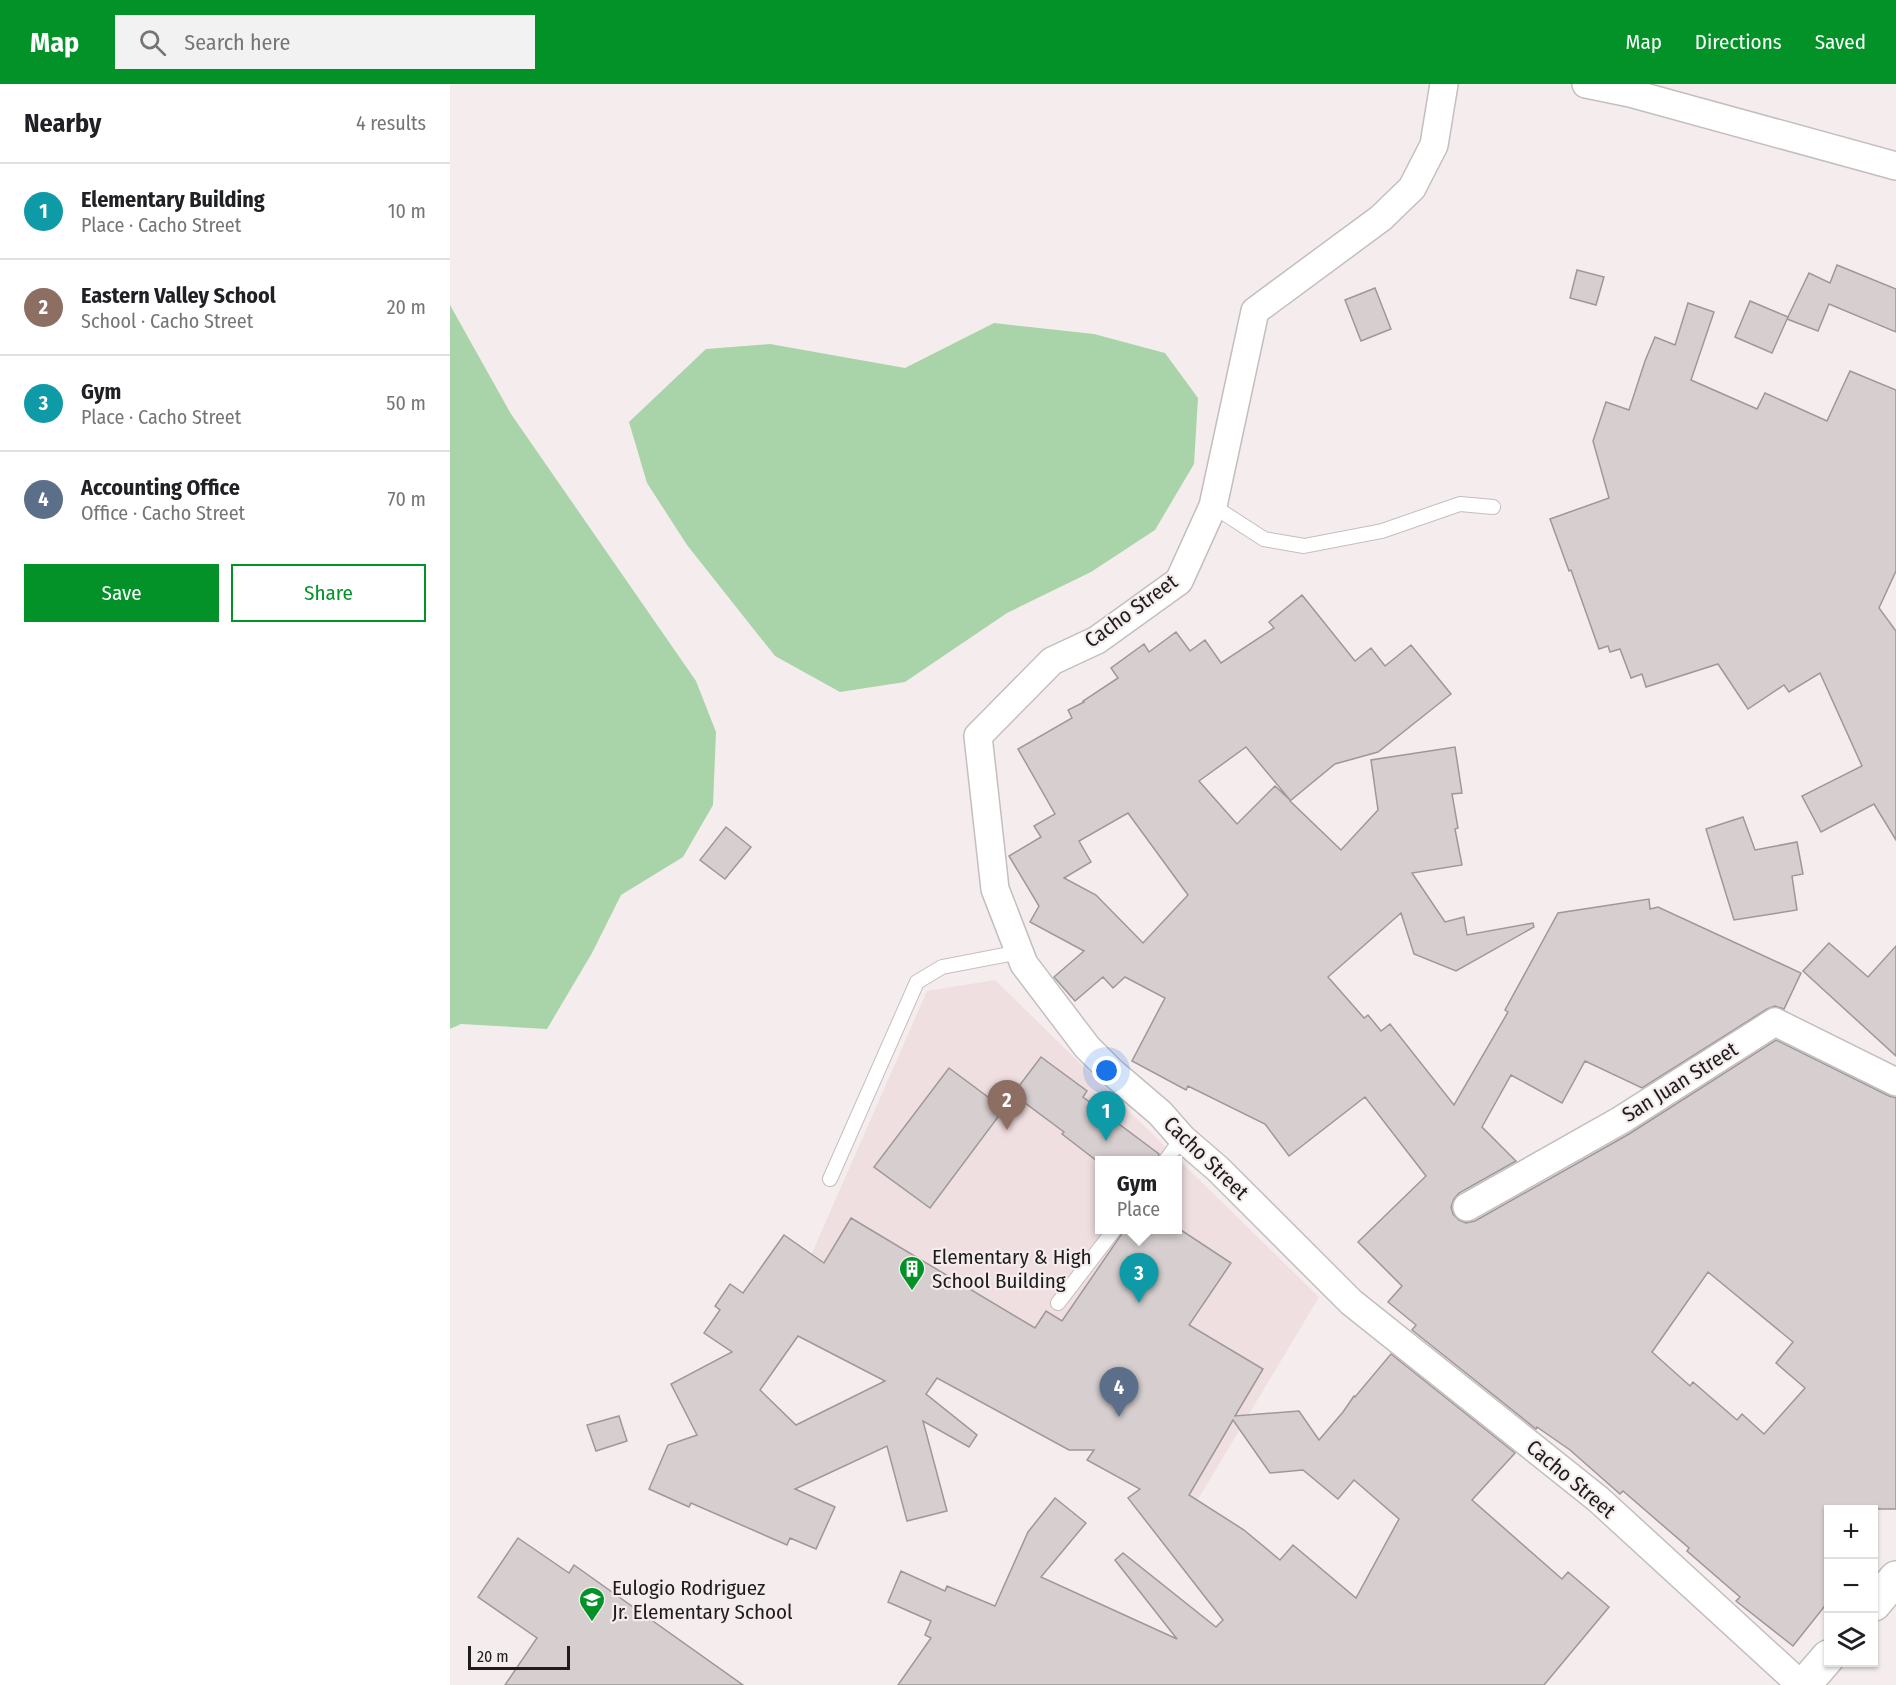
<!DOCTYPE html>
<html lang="en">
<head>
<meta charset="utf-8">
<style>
	:root { --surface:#fff; --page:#f2f2f2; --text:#202124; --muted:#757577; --line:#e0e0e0; --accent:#039227 }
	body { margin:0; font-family:"Fira Sans Condensed",sans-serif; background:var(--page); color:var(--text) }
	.controls { position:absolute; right:18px; bottom:18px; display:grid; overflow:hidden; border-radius:0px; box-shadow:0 2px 4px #0004 }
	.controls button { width:54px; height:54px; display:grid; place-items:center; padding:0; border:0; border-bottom:2px solid var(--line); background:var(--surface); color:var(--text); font:30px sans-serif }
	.scale { position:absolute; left:18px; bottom:15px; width:102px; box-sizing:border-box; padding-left:6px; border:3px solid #1f1c1d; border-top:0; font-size:16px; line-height:21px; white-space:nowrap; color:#1f1c1d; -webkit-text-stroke:4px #f5eded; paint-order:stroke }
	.you { position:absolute; left:657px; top:987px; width:21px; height:21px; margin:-15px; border:4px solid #fff; border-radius:50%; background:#1a73e8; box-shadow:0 0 0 9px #1a73e833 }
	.badge { display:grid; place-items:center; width:39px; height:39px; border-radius:50%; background:var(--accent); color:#fff; font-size:20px; font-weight:700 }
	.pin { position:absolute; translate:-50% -50px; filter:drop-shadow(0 2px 3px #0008) }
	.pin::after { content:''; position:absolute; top:32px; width:21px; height:18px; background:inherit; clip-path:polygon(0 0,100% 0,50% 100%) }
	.popup { position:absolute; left:645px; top:1072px; width:87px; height:78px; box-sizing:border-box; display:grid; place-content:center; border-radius:0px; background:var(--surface); filter:drop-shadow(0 2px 4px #0005); font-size:20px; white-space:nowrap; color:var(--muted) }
	.popup b { font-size:22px; color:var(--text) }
	.popup::after { content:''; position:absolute; left:50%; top:100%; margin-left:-12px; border:12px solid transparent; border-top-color:var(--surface) }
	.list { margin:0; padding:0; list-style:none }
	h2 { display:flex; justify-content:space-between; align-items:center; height:78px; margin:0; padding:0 24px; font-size:26px }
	h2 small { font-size:20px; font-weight:400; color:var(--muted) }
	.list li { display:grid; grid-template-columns:39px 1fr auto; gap:18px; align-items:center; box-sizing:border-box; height:96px; padding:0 24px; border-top:2px solid var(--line) }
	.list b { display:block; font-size:22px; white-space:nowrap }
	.list p { margin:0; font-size:20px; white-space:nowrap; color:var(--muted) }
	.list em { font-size:20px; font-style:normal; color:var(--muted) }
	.actions { display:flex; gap:12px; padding:18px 24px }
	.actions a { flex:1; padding:14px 0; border:2px solid var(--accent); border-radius:0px; text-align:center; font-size:21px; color:var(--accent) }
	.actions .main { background:var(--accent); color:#fff }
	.icon { flex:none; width:33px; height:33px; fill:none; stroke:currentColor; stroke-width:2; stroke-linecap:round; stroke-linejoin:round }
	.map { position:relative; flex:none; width:1446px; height:1601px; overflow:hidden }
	header { display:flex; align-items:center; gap:36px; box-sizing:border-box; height:84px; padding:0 30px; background:var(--accent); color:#fff }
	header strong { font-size:28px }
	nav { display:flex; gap:33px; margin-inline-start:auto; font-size:21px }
	.search { width:420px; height:54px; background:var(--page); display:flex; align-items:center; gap:15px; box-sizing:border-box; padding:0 21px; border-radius:0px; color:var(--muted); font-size:22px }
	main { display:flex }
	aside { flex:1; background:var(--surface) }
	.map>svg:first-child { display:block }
	.built { fill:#f0dfe0; fill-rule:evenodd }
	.water { fill:#a9d3a9 }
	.building { fill:#d6cecf; stroke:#9f9798; stroke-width:1.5; fill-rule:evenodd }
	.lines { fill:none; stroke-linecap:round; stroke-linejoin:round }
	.lane-casing { stroke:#c5bebe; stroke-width:16 }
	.street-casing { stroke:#c5bebe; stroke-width:30 }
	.secondary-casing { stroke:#c5bebe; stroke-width:36 }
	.lane { stroke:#fff; stroke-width:14 }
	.street { stroke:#fff; stroke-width:27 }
	.secondary { stroke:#fff; stroke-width:33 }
	.labels { text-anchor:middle; stroke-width:4.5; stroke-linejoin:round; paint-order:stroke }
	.street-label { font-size:21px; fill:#1f1c1d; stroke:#f5eded }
	.poi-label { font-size:21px; fill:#1f1c1d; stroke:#f5eded; text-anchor:start }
</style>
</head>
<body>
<header>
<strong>Map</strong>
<div class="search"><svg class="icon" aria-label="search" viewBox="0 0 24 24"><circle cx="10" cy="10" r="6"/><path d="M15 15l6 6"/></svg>Search here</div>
<nav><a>Map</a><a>Directions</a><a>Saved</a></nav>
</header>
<main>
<aside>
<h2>Nearby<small>4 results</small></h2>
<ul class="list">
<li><span class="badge" style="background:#0f9aa8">1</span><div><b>Elementary Building</b><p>Place · Cacho Street</p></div><em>10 m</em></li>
<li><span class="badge" style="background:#8d6e63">2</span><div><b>Eastern Valley School</b><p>School · Cacho Street</p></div><em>20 m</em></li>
<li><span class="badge" style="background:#0f9aa8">3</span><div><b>Gym</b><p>Place · Cacho Street</p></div><em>50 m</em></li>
<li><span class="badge" style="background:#5c6f8a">4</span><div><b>Accounting Office</b><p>Office · Cacho Street</p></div><em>70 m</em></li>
</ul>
<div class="actions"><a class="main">Save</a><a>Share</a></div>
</aside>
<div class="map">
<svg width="1446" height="1601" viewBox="0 0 1446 1601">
	<rect width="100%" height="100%" fill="#f5eded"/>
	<path class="built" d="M545 896 869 1213 747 1417 355 1185 477 907ZM650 1076H728V1146H650Z"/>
	<g class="water">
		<polygon points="0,221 61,330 246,597 266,648 263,721 233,773 171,811 142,869 97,945 11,940 0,945"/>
		<polygon points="544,239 644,250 715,269 748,314 744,380 705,446 641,488 557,529 455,598 390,608 325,572 237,461 197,399 179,338 256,265 320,260 455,284"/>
	</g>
	<g class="building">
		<polygon points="1387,181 1446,205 1446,248 1379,220 1368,247 1337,235 1359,189 1380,199"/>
		<polygon points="1127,186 1154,193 1146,221 1120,214"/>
		<polygon points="925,204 941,245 911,257 895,216"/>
		<polygon points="1300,217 1338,233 1322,269 1285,253"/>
		<polygon points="1238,219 1264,228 1241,296 1307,325 1315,309 1377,337 1400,287 1446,306 1446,487 1429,524 1446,547 1446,756 1424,720 1371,748 1352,712 1412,682 1370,589 1339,608 1334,601 1298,625 1268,580 1196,603 1192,590 1181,594 1170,565 1160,568 1158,562 1149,565 1121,486 1119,487 1100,435 1159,414 1143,357 1156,318 1179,326 1195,277 1205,253 1225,261"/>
		<path d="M852 511 905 577 921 564 935 582 961 561 1001 610 928 668 885 680 840 717 891 766 928 726 921 676 1005 663 1012 709 1002 710 1008 744 1005 745 1012 781 962 789 995 838 1014 833 1017 851 1083 839 1084 843 1006 887 964 870 951 829 878 893 914 934 918 931 931 947 940 940 1004 1021 1058 928 1055 926 1108 829 1199 815 1200 825 1208 823 1351 889 1334 925 1325 922 1317 925 1192 1004 1135 977 1112 1019 1061 991 1032 1043 1066 1077 1009 1109 1004 1115 1001 1123 1003 1130 1009 1136 1016 1139 1025 1137 1179 1050 1326 956 1439 1012 1446 1014V1425H1378V1518L1343 1562 1286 1517 1290 1513 1237 1467 1239 1464 1173 1407 1170 1410 1120 1366 1087 1343 1086 1345 962 1246 966 1241 938 1218 952 1202 908 1158 976 1092 915 1013 839 1072 815 1040 738 1002 736 1006 682 977 715 914 675 893 663 904 653 893 625 917 604 893 634 867 580 838 589 822 559 772 591 753 584 742 605 730 568 665 622 634 618 626 634 618 633 617 668 594 661 584 694 560 699 568 726 548 740 567 755 556 771 579 824 544 819 538ZM796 663 840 716 825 702 787 740 749 697ZM678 729 738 811 693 859 646 811 614 794 641 778 629 757ZM1258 1188 1343 1258 1326 1279 1355 1304 1314 1350 1292 1330 1287 1336 1243 1298 1240 1302 1202 1268Z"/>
		<polygon points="1293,733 1305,766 1347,758 1353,790 1342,792 1347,826 1284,836 1256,745"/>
		<polygon points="276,743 301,763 275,795 250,776"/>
		<polygon points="1379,859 1418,893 1446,862 1446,972 1353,887"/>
		<polygon points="591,973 637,1007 633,1013 709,1070 707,1077 647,1077 612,1050 614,1048 563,1010"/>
		<polygon points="499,984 554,1025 480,1124 424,1083"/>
		<path d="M401 1134 585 1244 596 1227 612 1237 671 1151 673 1146H731L781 1179 739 1241 813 1285 785 1332 849 1327 869 1356 893 1328 904 1312 905 1313 941 1270 1065 1369 1022 1416 1112 1495 1118 1488 1159 1523 1094 1601H448L481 1554 475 1551 481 1537 438 1518 451 1487 495 1507 497 1502 545 1522 578 1448 605 1414 636 1439 591 1493 727 1555 665 1476 673 1469 766 1543 773 1536 678 1414 690 1405 637 1376 644 1366H619L487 1294 476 1310 527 1351 519 1363 473 1337 497 1427 457 1437 437 1362 345 1405 385 1423 366 1465 340 1454 337 1461 241 1419 239 1423 199 1405 218 1361 247 1351 221 1300 282 1268 254 1249 270 1226 265 1222 280 1200 293 1209 334 1151 374 1179ZM348 1252 435 1297 346 1341 310 1306ZM783 1336 820 1389 853 1386 888 1415 904 1396 949 1435 906 1514 843 1461 830 1476 794 1446 739 1411Z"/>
		<polygon points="169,1332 177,1357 146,1367 137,1341"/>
		<polygon points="68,1454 119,1489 124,1481 293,1601 55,1601 87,1554 28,1513"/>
	</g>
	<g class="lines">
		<defs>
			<g id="lane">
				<polyline points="763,422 814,455 854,462 932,447 1010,420 1043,423"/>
				<polyline points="716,1076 732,1054"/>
				<polyline points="380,1095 467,898 492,883 570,868"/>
				<polyline points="608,1219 664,1146"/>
			</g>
			<g id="street">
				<polyline points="994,0 984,61 962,104 931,134 805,227 763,422 729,497 647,556 602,577 528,652 545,805 574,880 637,963 662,988 710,1029 732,1054 768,1085 901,1218 1148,1415 1351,1601"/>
				<polyline points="1136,0 1180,9 1446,82"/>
				<polyline points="1017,1123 1171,1036 1325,938 1446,998"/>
			</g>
			<g id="secondary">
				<polyline points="1424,1520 1446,1494"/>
				<polyline points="1354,1601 1378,1573"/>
			</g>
		</defs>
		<use href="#lane" class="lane-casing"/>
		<use href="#street" class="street-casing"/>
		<use href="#secondary" class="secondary-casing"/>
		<use href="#lane" class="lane"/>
		<use href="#street" class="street"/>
		<use href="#secondary" class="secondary"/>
	</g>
	<defs>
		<symbol id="building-pin" viewBox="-11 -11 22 30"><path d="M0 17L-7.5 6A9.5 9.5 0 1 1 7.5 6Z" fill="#039227" stroke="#f5eded"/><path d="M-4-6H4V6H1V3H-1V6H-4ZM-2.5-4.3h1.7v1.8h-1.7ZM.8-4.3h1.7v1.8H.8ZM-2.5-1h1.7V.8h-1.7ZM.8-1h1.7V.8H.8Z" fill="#fff"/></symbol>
		<symbol id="school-pin" viewBox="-11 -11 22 30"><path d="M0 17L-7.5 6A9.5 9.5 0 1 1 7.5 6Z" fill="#039227" stroke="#f5eded"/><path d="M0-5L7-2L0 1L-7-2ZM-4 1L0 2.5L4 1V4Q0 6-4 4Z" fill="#fff"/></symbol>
	</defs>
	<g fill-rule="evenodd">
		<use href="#building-pin" x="447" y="1170" width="30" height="40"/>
		<use href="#school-pin" x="127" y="1501" width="30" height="40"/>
	</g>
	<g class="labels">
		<g class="street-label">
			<text transform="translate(681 527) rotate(-36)" y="7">Cacho Street</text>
			<text transform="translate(1230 998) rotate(-32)" y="7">San Juan Street</text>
			<text transform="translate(756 1074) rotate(44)" y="7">Cacho Street</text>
			<text transform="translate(1121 1395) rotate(40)" y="7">Cacho Street</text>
		</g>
		<g class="poi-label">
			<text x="482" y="1180">Elementary &amp; High<tspan x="482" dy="24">School Building</tspan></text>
			<text x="162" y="1511">Eulogio Rodriguez<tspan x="162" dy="24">Jr. Elementary School</tspan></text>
		</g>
	</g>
</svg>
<div class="controls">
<button>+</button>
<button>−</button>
<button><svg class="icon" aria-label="layers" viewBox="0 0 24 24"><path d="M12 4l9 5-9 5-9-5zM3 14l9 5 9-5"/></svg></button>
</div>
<div class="scale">20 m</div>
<div class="you"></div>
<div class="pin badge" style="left:656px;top:1057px;background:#0f9aa8">1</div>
<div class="pin badge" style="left:557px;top:1046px;background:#8d6e63">2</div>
<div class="pin badge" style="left:689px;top:1219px;background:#0f9aa8">3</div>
<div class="popup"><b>Gym</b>Place</div>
<div class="pin badge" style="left:669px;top:1333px;background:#5c6f8a">4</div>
</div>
</main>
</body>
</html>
